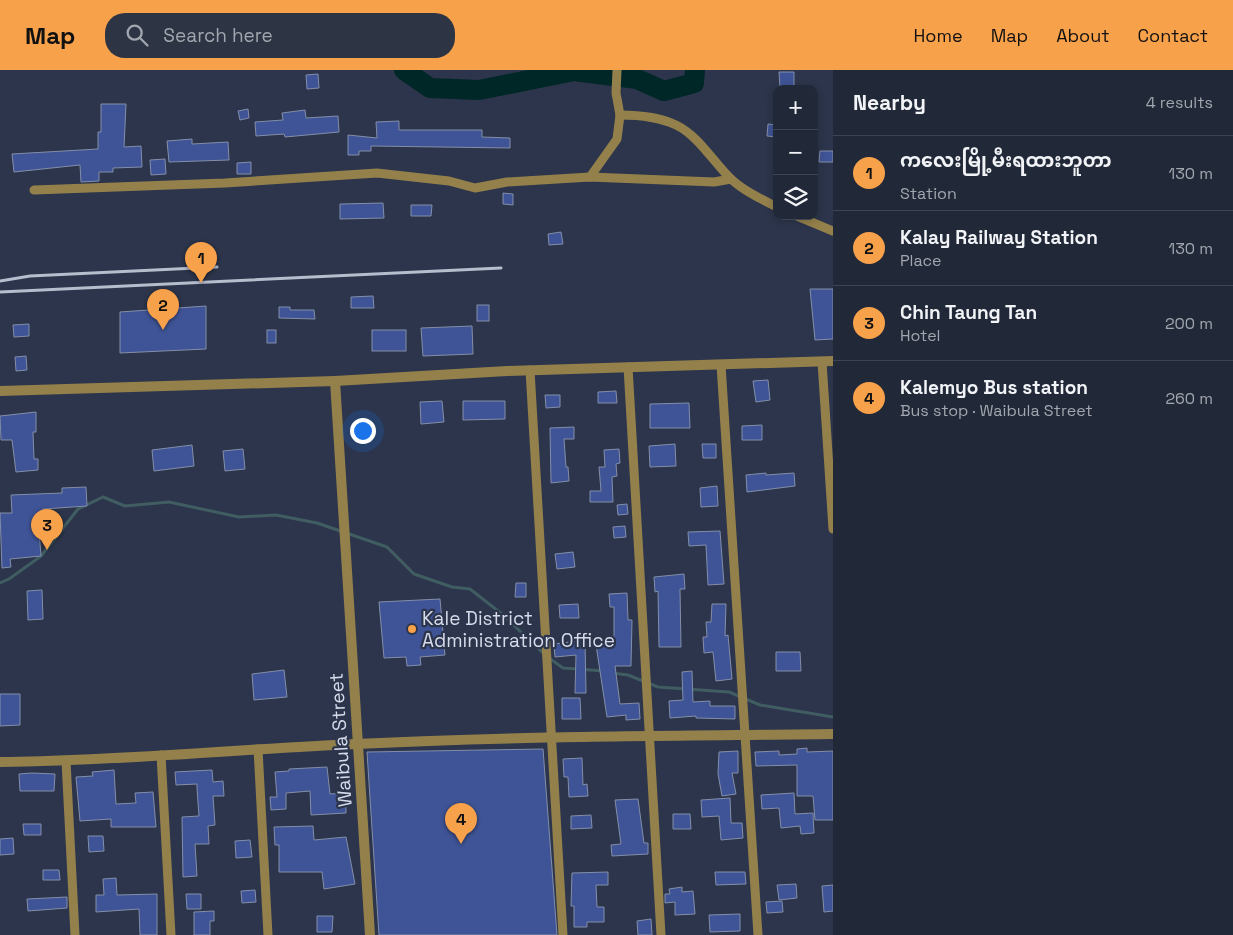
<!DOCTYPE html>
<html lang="en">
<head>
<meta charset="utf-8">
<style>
	:root { --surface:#212838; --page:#2d3443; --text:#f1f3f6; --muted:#a2a6ae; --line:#3e4453; --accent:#f8a14b }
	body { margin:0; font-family:"Space Grotesk","Noto Sans Myanmar",sans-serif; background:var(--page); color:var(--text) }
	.controls { position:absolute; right:15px; top:15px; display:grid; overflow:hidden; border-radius:10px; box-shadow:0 2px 8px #0003 }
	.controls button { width:45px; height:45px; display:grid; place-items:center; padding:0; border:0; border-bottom:1px solid var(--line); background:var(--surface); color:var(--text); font:25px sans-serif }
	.you { position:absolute; left:362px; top:360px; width:18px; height:18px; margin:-12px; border:4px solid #fff; border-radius:50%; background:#1a73e8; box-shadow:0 0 0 8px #1a73e833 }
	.badge { display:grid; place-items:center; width:32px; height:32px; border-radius:50%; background:var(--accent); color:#111; font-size:16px; font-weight:700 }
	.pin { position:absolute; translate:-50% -41px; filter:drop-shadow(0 1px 2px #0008) }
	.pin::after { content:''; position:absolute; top:26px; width:18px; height:15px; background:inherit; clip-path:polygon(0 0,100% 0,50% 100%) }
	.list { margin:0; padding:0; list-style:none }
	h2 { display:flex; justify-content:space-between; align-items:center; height:65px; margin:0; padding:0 20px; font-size:21px }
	h2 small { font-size:16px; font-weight:400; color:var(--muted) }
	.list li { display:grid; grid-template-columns:32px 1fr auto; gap:15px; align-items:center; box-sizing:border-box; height:75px; padding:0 20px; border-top:1px solid var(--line) }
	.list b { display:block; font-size:19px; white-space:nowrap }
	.list p { margin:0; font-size:16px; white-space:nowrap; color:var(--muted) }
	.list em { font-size:16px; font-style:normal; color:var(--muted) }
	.icon { flex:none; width:28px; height:28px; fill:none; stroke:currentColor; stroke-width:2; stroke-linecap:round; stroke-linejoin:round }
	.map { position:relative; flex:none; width:833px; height:865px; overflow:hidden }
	header { display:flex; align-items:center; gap:30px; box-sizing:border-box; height:70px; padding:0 25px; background:var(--accent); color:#111 }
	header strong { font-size:24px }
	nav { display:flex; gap:28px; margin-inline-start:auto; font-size:18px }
	.search { width:350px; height:45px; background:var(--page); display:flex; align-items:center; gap:12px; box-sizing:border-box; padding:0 18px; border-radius:20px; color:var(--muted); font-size:19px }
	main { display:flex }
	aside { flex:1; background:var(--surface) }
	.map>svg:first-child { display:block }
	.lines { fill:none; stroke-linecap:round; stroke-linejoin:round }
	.stream { stroke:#405d62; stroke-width:3 }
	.river { stroke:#002727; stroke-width:20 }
	.building { fill:#3f5496; stroke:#838ea9 }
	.minor { stroke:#94804b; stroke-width:9 }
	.tertiary { stroke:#94804b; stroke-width:10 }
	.rail { stroke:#b6bdcd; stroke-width:3 }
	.poi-dot { fill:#f8a14b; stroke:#2c354b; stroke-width:2 }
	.labels { text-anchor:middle; stroke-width:4.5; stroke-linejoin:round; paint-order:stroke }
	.poi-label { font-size:19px; fill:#d6dceb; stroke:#2c354b; text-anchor:start }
	.street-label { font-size:19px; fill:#d6dceb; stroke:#2c354b }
</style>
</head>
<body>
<header>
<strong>Map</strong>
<div class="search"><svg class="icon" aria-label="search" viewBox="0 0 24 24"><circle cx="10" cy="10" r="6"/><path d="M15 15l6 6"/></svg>Search here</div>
<nav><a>Home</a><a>Map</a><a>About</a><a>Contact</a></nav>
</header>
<main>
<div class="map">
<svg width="833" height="865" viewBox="0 0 833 865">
	<rect width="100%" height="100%" fill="#2c354b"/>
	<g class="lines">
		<g class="stream">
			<polyline points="0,513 9,509 41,486 78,439 103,427 125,436 169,432 239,447 276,445 317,453 387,477 414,504 452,517 470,519 502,544 544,584"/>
			<polyline points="549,588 563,598 604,601"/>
			<polyline points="612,603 628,605 658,617 729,622 760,635 833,647"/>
		</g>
		<polyline class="river" points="404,0 430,18 479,20 574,1 637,9 664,21 694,13 695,0"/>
	</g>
	<g class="building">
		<polygon points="779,2 794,2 794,19 780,19"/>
		<polygon points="318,4 319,18 307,19 306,5"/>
		<polygon points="101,34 126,34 124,77 141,76 142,97 113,98 113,102 99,102 99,111 81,112 80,95 14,102 12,84 98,79 98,62 101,62"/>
		<polygon points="248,39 249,48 240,50 238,41"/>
		<polygon points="305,40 306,48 338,46 339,62 285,67 284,64 256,66 255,52 283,50 282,43"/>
		<polygon points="399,51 399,60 482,60 482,67 510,68 510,78 371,76 371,81 359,81 359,85 348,85 348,65 377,68 376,52"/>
		<polygon points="768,54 777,55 777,67 767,66"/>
		<polygon points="192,69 192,74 228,72 229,90 169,92 167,71"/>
		<polygon points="820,81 833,81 833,92 819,92"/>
		<polygon points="165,89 166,104 151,105 150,90"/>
		<polygon points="251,92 251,104 237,104 237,93"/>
		<polygon points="503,123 513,124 513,135 503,134"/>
		<polygon points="383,133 384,148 340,149 340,134"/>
		<polygon points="411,135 432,135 431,146 411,146"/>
		<polygon points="561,162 563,174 549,175 548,164"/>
		<polygon points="810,219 833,219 833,269 815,270"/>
		<polygon points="373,226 374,238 351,238 351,227"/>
		<rect x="477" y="235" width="12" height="16"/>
		<polygon points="206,236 206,279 120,283 120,242"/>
		<polygon points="279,237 290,237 290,240 314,240 315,249 279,248"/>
		<polygon points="29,254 29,266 14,267 13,255"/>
		<polygon points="472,256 473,284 423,286 421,258"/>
		<rect x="267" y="260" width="9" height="13"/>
		<rect x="372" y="260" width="34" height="21"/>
		<polygon points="26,286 27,300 16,301 15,287"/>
		<polygon points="768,310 770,330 756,332 753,311"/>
		<polygon points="616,321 617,333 598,333 598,322"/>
		<polygon points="545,325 560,325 560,337 546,338"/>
		<polygon points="442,331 444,352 421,354 420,332"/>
		<polygon points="463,331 505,331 505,349 463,350"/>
		<polygon points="689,333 690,358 650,358 650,334"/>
		<polygon points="36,342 36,362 33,362 34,389 38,389 38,400 16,402 12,370 1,370 0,346"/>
		<polygon points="762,355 762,370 742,370 742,356"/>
		<polygon points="574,357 574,369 564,369 566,397 568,397 569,411 551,413 550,358"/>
		<polygon points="675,374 676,396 650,397 649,376"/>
		<polygon points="702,374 716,374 716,388 703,388"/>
		<polygon points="192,375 194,396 154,401 152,380"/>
		<polygon points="243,379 245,399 225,401 223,381"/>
		<polygon points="619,379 620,393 616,394 617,406 612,407 613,432 590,432 590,421 601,421 599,397 605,397 604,380"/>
		<polygon points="766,403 766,405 794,403 795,416 747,422 746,405"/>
		<polygon points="717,416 718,436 701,437 700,418"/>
		<polygon points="86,417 87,436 43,439 44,461 39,461 41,486 10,489 11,497 2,498 0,443 12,443 11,425 62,423 62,418"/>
		<polygon points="627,434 628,444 618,445 617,435"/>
		<polygon points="625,456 626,467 614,468 613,457"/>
		<polygon points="720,461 724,514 708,515 706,475 689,476 688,462"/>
		<polygon points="573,482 575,497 557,499 555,484"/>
		<polygon points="684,504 685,519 680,519 681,577 659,577 658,521 655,522 654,507"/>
		<polygon points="516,513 526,513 526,527 515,527"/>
		<polygon points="42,520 43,549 28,550 27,521"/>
		<polygon points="627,523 628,550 632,550 631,596 615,596 620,634 639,633 640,649 626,650 626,645 607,647 596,575 614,575 614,537 610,537 609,524"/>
		<polygon points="440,529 445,585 420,587 421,595 407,596 406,587 384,588 379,532"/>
		<polygon points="578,534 579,548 560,548 559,535"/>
		<polygon points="712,534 726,534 725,566 728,565 732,609 716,611 713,582 704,583 703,567 707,567 706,552 711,552"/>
		<polygon points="585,570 586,623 575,623 576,585 555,587 554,574"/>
		<polygon points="776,582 800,582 801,601 776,601"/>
		<polygon points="284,600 287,627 254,630 252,604"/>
		<polygon points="692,601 693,632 710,631 710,636 735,636 735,649 696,648 696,646 670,648 669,631 683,630 682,602"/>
		<polygon points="0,624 20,624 20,655 0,656"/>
		<polygon points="562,628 580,628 581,649 562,649"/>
		<polygon points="807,678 807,682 833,681 833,750 815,750 813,726 797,726 797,695 756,696 755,682 779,681 779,685 797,684 797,679"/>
		<polygon points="543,679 557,865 379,865 367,682"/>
		<polygon points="738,681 738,703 732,703 736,724 722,726 718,704 719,682"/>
		<polygon points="582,688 583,715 587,714 588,726 569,727 568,707 564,707 563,689"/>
		<polygon points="327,697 330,724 346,723 346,743 311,745 310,721 286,723 286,739 271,740 270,727 277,727 275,702 289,701 289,699"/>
		<polygon points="114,700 116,734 136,733 135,723 153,722 156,757 111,757 111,749 80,751 76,707 93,706 92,702"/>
		<polygon points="212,700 213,712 223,711 224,726 213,726 215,755 208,756 209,774 195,774 197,806 183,807 182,747 199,746 197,718 197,714 176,715 175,702"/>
		<polygon points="32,703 55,704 54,721 20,721 19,704"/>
		<polygon points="794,723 795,744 813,743 814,763 801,764 800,756 781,758 779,738 762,739 761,725"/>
		<polygon points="730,728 731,753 742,753 743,768 721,770 719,746 702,747 701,730"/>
		<polygon points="638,729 644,773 648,773 648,784 612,786 611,775 621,774 615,730"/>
		<polygon points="673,744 690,744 691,759 673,759"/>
		<polygon points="591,745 592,758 571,759 571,746"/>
		<polygon points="23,754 41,754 41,765 24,765"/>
		<polygon points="313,756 314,770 346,767 355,814 324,819 322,802 279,802 279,775 275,775 274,757"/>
		<polygon points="88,766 103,766 104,781 89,782"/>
		<polygon points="13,768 14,784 0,785 0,769"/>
		<polygon points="250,770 252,787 236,788 235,771"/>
		<polygon points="43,800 59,800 60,810 43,810"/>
		<polygon points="608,802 608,815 596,815 597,837 604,837 604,852 587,852 587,857 574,857 574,836 571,836 572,803"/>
		<polygon points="715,802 745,802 746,814 716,815"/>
		<polygon points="116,808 117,825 157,824 157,865 140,865 139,839 96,842 96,825 104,825 103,809"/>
		<polygon points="796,814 797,828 779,830 777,815"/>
		<polygon points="833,815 833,841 824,842 822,816"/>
		<polygon points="682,817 682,822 693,821 695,844 675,845 675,832 665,833 665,824 670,824 669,819"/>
		<polygon points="255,820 256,832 242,833 241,821"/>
		<polygon points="186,824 201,824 201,839 187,839"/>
		<polygon points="67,827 67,838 28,841 27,829"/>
		<polygon points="782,831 783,842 767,843 766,832"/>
		<polygon points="214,841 214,851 210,851 210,865 194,865 194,842"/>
		<polygon points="740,844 740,861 710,862 709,845"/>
		<polygon points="317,846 333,846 332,862 317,862"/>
		<polygon points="651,849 652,865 638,865 637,851"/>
	</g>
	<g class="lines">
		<g class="minor">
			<path d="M620 45C639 45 659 47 676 55 699 66 713 92 731 109 744 121 761 129 777 137"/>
			<polyline points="590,107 617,69 620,45 616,23 617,0"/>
			<polyline points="34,120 225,113 377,103 449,111 475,118 507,112 590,107 714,112 731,109"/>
			<polyline points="797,146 833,161"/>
			<polyline points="822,292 833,459"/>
			<polyline points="721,295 758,865"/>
			<polyline points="628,297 661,865"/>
			<polyline points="530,300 563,865"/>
			<polyline points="258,679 268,865"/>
			<polyline points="161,685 171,865"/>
			<polyline points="66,691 75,865"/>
		</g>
		<g class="tertiary">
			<polyline points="0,321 335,311"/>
			<path d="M0 692C119 691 237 679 356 674 514 666 674 666 833 664"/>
			<polyline points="370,865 335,311 507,301 833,291"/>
		</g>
		<g class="rail">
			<polyline points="0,211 30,206 217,197"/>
			<polyline points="0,222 501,198"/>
		</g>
	</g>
	<circle class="poi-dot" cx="412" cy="559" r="5"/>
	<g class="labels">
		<g class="poi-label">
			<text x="422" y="555">Kale District<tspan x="422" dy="22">Administration Office</tspan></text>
		</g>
		<g class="street-label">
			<text transform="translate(340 670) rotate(-94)" y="7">Waibula Street</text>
		</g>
	</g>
</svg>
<div class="controls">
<button>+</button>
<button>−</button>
<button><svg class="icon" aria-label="layers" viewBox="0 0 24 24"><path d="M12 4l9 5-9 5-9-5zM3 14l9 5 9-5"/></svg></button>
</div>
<div class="you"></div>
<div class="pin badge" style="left:201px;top:213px">1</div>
<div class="pin badge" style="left:163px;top:260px">2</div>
<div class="pin badge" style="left:47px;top:480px">3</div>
<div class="pin badge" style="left:461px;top:774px">4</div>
</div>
<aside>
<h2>Nearby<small>4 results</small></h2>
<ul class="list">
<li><span class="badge">1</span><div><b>ကလေးမြို့မီးရထားဘူတာ</b><p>Station</p></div><em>130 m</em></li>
<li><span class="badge">2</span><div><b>Kalay Railway Station</b><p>Place</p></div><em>130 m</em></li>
<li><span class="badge">3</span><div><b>Chin Taung Tan</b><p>Hotel</p></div><em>200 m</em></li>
<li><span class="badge">4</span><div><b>Kalemyo Bus station</b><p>Bus stop · Waibula Street</p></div><em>260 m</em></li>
</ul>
</aside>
</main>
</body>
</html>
